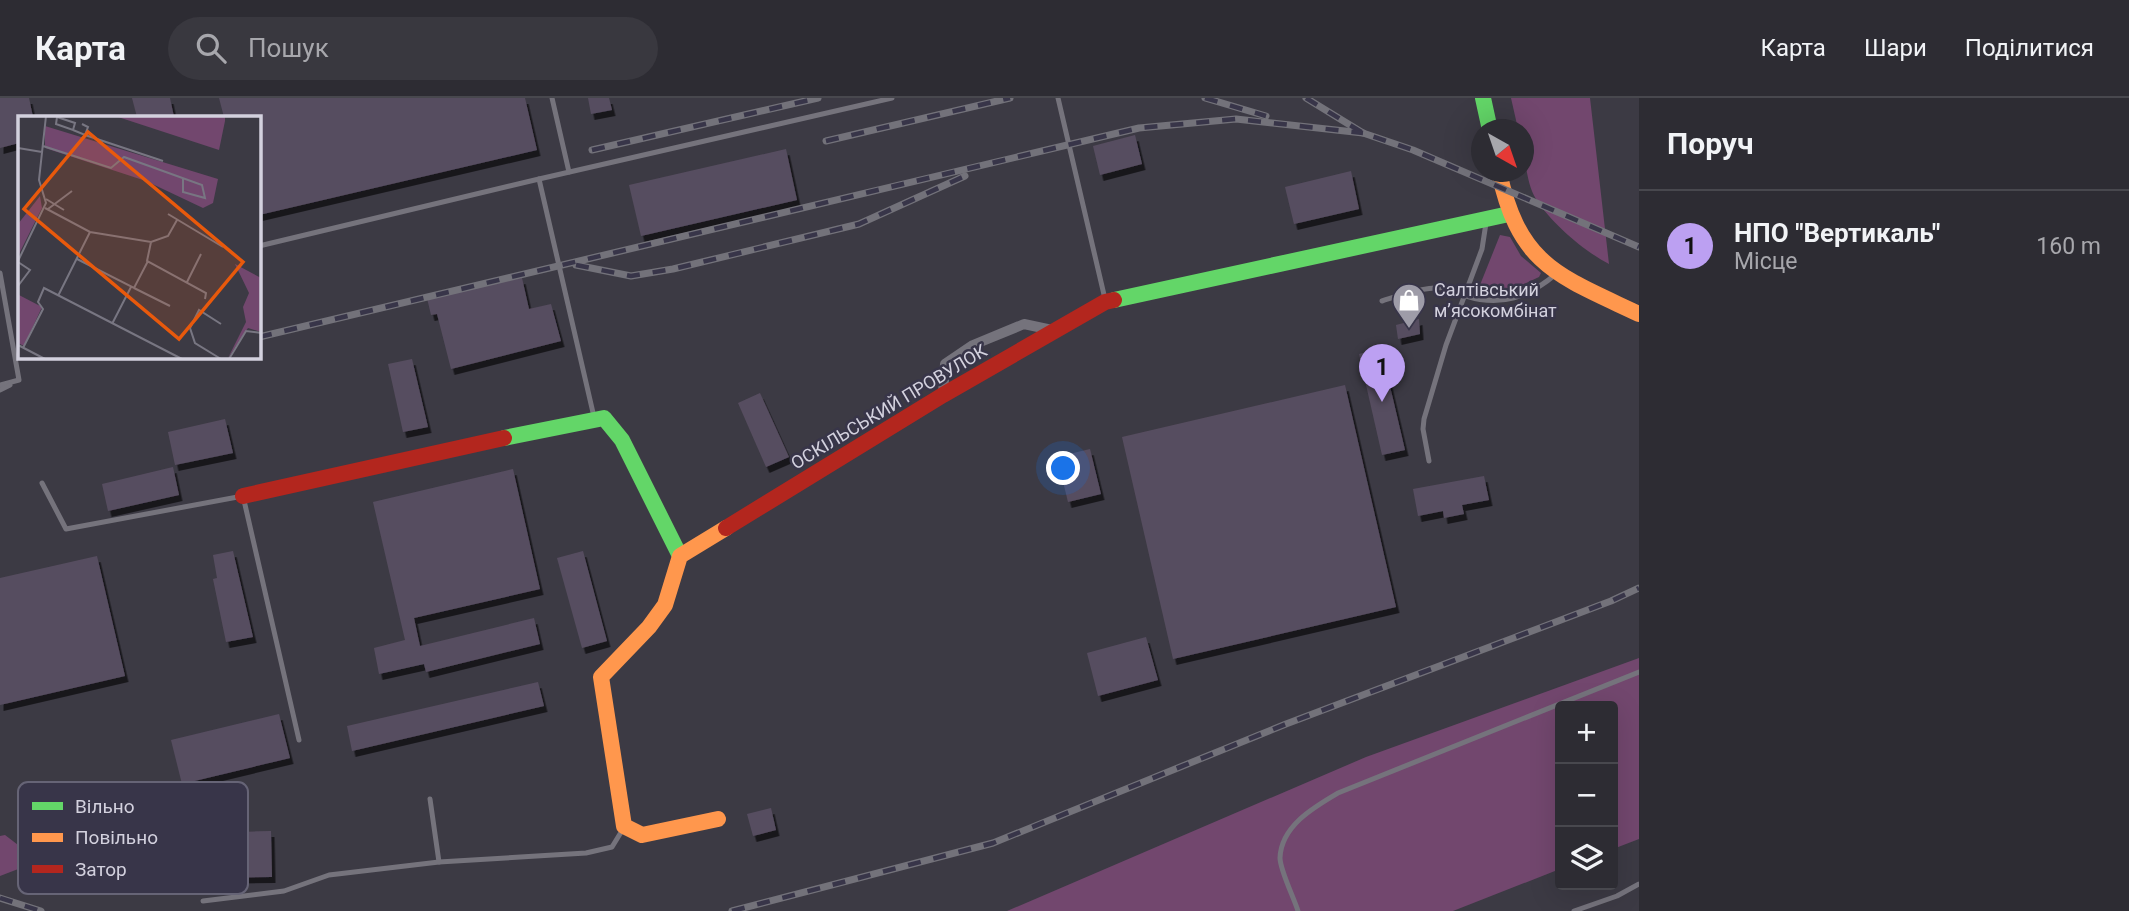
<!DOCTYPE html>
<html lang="uk">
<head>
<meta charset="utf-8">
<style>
	:root { --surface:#2d2c33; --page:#39383f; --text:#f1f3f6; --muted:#a7a7ac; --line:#48484e; --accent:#bca0f2 }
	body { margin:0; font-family:Roboto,sans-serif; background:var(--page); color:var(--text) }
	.controls { position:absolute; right:21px; bottom:21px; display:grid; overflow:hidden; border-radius:7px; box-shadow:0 7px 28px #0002 }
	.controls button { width:63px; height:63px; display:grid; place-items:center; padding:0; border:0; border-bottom:2px solid var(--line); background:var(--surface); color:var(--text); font:35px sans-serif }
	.compass { position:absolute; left:1471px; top:21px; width:63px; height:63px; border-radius:50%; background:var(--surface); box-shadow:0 7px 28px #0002; rotate:140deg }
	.you { position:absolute; left:1064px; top:371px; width:24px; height:24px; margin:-18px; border:5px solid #fff; border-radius:50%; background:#1a73e8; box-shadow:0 0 0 10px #1a73e833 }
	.badge { display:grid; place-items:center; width:46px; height:46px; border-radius:50%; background:var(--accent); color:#111; font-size:23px; font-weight:700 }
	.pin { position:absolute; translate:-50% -58px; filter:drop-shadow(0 2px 4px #0008) }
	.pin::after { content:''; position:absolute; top:37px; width:24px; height:21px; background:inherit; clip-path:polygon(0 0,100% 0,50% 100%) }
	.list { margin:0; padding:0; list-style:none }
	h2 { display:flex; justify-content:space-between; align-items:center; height:91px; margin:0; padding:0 28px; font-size:30px }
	h2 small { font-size:23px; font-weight:400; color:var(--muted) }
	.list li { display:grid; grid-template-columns:46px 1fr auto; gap:21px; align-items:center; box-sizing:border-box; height:112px; padding:0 28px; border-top:2px solid var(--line) }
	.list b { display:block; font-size:26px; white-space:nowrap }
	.list p { margin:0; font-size:23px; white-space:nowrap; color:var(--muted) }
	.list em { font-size:23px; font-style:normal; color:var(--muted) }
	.icon { flex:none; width:38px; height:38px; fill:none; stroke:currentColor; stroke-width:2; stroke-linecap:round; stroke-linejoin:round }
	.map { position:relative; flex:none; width:1639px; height:813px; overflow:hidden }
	header { display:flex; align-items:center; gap:42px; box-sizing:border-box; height:98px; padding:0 35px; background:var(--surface); border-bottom:2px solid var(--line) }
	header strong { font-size:33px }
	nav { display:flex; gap:38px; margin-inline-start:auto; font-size:24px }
	.search { width:490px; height:63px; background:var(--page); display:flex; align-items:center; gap:18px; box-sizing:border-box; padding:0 24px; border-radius:38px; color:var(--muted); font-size:26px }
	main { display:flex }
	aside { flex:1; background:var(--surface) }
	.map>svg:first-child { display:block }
	.green { fill:#72476e }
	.building { fill:#574d60; filter:url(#shadow) }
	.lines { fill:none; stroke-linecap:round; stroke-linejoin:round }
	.lane { stroke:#75737c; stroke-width:5 }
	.street { stroke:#75737c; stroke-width:10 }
	.fast { stroke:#63d668; stroke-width:16 }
	.slow { stroke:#ff974d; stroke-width:16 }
	.jam { stroke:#b3261e; stroke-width:16 }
	.rail-casing { stroke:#73727a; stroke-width:7 }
	.rail { stroke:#383549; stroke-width:4.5; stroke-dasharray:13; stroke-linecap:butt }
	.labels { text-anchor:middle; stroke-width:5; stroke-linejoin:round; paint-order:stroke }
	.poi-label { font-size:18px; fill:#d3d1de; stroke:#383549; text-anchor:start }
	.street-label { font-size:18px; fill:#d3d1de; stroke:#383549 }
	.inset-road { fill:none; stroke:#787682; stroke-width:2 }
	.view { fill:#e8590c; fill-opacity:0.15; stroke:#e8590c; stroke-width:3.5 }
	.inset-edge { fill:none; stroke:#d3d1de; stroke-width:3.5 }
	.key { fill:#383549; stroke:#666476; stroke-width:2 }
	.key-label { font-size:19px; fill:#d3d1de }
</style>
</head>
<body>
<header>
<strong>Карта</strong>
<div class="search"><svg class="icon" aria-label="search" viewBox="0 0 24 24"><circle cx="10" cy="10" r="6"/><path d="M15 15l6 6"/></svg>Пошук</div>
<nav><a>Карта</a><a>Шари</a><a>Поділитися</a></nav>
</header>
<main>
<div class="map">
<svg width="1639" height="813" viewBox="0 0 1639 813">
	<defs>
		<filter id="shadow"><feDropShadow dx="3.5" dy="6" stdDeviation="0" flood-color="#0009"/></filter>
	</defs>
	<rect width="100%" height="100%" fill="#3c3a44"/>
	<g class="green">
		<path d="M1511 0H1590L1609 166C1584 153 1552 126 1536 101 1525 83 1524 52 1524 32L1518 31Z"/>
		<polygon points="1500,137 1510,139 1521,158 1541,175 1539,179 1515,190 1482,191 1480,187"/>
		<polygon points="1639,560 1639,741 1613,751 1613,608 1560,608 1560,771 1453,813 1007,813 1366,659"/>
		<polygon points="5,737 39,763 0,778 0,738"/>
	</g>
	<g class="building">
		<polygon points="0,0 29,0 33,19 19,19 19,45 0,50"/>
		<polygon points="132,0 170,0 174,19 137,19"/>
		<polygon points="219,0 525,0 537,52 259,117 259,19 224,19"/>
		<polygon points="588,0 609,0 612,12 591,16"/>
		<polygon points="1135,37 1142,66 1100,77 1093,48"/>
		<polygon points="786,51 797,102 641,138 629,87"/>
		<polygon points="1351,73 1359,111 1294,126 1285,89"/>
		<polygon points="522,180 529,211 551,206 561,243 451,271 437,216 431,217 427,200"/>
		<polygon points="1419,221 1420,236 1398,241 1396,227"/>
		<polygon points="1381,250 1405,352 1382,357 1359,256"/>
		<polygon points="412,261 428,329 403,334 388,266"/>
		<polygon points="1345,287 1396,509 1173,561 1122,339"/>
		<polygon points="760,295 789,359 766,369 738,305"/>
		<polygon points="225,321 233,355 175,367 168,334"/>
		<polygon points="1090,351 1101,396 1068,404 1057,359"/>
		<polygon points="173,369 179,397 108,413 102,386"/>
		<polygon points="513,371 540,491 414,520 420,548 534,520 540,546 426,574 424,566 379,576 374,550 405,542 373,404"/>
		<polygon points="1484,378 1489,402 1462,407 1464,416 1444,420 1443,413 1418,418 1413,391"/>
		<polygon points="233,453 253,539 226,544 213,481 217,480 213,457"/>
		<polygon points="583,453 607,543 582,550 557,460"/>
		<polygon points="97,458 125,578 0,607 0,480"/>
		<polygon points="1146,539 1158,582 1098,598 1087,555"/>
		<polygon points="538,584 544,608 352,653 347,628"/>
		<polygon points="279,616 290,660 182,686 171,642"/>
		<polygon points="771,710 776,732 753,738 747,716"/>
		<polygon points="271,733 272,779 199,780 198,735"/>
	</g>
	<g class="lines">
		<g class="lane">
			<polyline points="552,0 569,74"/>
			<polyline points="1058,0 1105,201"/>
			<polyline points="259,148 539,81"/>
			<polyline points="0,175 19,282 0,287"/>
			<path d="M1382 203C1401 197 1425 188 1446 190 1453 190 1459 196 1466 198 1501 209 1529 199 1556 176"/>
			<polyline points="0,292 10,287"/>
			<polyline points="594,319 539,81 892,0"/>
			<polyline points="1429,363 1423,331 1424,321 1446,247 1482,151 1486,125"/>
			<polyline points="42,385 66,431 243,398 299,642"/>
			<polyline points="430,701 439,764"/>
			<polyline points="203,803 284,793 329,777 439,764 586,755 612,749 623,731"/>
			<path d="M1298 813C1294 800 1280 772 1280 760 1281 728 1314 709 1338 695L1639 574"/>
			<polyline points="1574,813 1617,798 1639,786"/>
		</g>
		<polyline class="street" points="943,297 945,266 973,247 1024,226 1052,232"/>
		<g class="fast">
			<polyline points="1483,0 1490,32"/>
			<polyline points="1114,202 1509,116"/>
			<polyline points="504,340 604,320 622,342 680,458"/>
		</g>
		<g class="slow">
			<path d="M1499 74C1519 168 1559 178 1639 216"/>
			<polyline points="718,721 642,737 624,728 601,579 649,529 665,507 680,458 726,430"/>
		</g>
		<g class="jam">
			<polyline points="243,398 504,340"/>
			<polyline points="726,430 943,297 1105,204 1114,202"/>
		</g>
		<defs>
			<g id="rail">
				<polyline points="1205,0 1266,18"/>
				<polyline points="1306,0 1363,35 1413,52 1639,149"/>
				<polyline points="826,43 1010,0"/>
				<polyline points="592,52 818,0"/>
				<polyline points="576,167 631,178 673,171 859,126 965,78"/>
				<polyline points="259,239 1139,30 1236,21 1363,35"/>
				<polyline points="0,800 41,813"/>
				<polyline points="732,813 993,745 1286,626 1611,503 1639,490"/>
			</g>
		</defs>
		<use href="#rail" class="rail-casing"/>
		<use href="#rail" class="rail"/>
	</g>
	<defs>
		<symbol id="shop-pin" viewBox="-11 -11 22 30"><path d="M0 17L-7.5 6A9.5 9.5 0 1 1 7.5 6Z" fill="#9e9ca8" stroke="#383549"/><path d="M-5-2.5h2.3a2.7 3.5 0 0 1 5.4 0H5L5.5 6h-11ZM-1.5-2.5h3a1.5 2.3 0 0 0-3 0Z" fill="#fff"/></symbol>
	</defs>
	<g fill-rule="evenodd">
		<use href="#shop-pin" x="1390" y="183" width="38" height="52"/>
	</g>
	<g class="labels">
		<g class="poi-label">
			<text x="1434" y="198">Салтівський<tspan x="1434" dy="21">мʼясокомбінат</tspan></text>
		</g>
		<g class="street-label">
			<text transform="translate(889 309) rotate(-31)" y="6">ОСКІЛЬСЬКИЙ ПРОВУЛОК</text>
		</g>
	</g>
	<g transform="translate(18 18)">
		<rect width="243" height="243" fill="#3c3a44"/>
		<path d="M97 0H207V5L201 34ZM27 10 200 63 195 87 185 92 128 65 27 32ZM22 80 24 92 0 140V108ZM217 148 243 162V216L230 212 210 242 228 206 225 191 231 177ZM1 179 24 191 6 230 0 227Z" fill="#72476e"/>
		<path class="inset-road" d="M39 1 57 7 55 14 38 8ZM55 14 67 19 70 11 64 8M67 19 145 45M25 30 93 52 106 41 184 69 187 82 165 76V63M0 32 24 36M28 83 46 94M27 92 72 116 133 126 150 120 159 104M30 93 54 75M150 98 205 131M133 126 129 145 188 177 187 183M59 143 116 172 130 145M0 145 28 87 21 64 28 0M0 146 12 154 0 170M169 166 183 138M116 172 152 190M40 180 72 116M94 208 113 171M203 208 181 194 172 212 177 227 203 243M0 229 27 243M5 232 25 193 20 186 26 172 164 243M211 243 228 215 244 217"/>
		<path class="view" d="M70 16 225 146 161 223 6 93Z"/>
		<rect width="243" height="243" class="inset-edge"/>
	</g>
	<rect x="18" y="684" width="230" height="112" rx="10" class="key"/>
	<rect x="32" y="704" width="31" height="8" fill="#63d668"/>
	<rect x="32" y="735" width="31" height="9" fill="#ff974d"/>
	<rect x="32" y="767" width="31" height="8" fill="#b3261e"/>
	<g class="key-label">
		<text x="75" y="715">Вільно</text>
		<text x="75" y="746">Повільно</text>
		<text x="75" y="778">Затор</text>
	</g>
</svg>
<div class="controls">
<button>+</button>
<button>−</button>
<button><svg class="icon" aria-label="layers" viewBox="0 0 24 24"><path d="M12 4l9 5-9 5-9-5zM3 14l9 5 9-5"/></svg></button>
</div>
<svg class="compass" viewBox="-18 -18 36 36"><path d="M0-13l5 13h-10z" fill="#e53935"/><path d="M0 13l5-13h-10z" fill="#a7a7ac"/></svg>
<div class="you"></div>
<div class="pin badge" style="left:1382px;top:304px">1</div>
</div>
<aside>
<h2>Поруч<small></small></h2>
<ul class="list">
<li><span class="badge">1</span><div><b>НПО &quot;Вертикаль&quot;</b><p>Місце</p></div><em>160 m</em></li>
</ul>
</aside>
</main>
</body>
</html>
